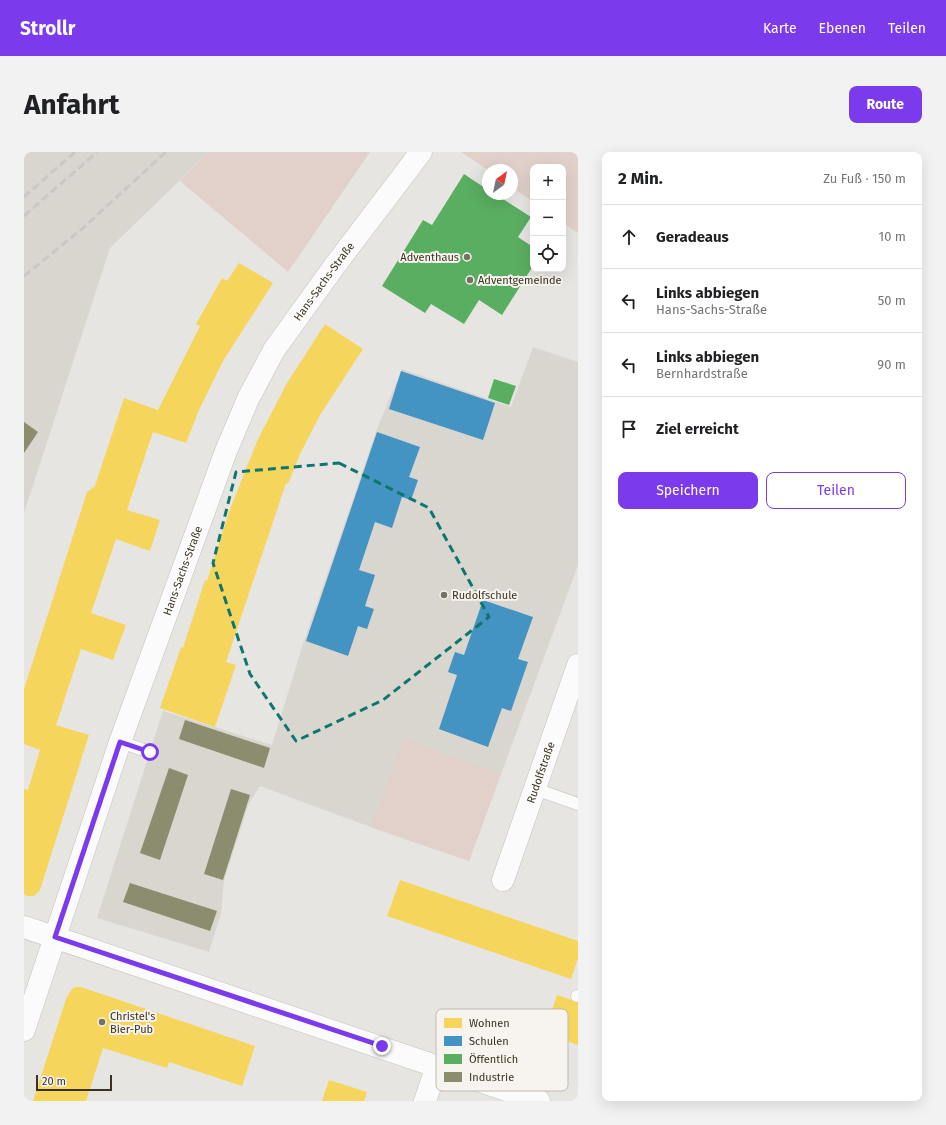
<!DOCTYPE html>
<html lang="de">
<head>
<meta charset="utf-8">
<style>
	:root { --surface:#fff; --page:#f2f2f2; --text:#202124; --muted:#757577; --line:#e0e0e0; --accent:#7c3aed }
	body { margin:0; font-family:"Fira Sans",sans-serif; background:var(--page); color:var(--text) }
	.controls { position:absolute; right:12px; top:12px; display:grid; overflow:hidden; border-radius:8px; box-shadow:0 4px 16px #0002 }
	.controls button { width:36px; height:36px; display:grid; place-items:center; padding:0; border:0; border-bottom:1px solid var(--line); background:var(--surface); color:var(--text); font:20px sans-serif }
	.compass { position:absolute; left:458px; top:12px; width:36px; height:36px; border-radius:50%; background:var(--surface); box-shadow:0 4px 16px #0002; rotate:33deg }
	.scale { position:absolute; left:12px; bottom:10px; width:76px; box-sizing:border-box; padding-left:4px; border:2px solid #3b3320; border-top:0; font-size:11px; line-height:14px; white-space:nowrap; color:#3b3320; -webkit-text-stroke:3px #f7f3ef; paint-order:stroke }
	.stop { position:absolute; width:12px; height:12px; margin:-9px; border:3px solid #7c3aed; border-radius:50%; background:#fff }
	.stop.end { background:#7c3aed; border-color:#fff; box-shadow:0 1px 4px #0008 }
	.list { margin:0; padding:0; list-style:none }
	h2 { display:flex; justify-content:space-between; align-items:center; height:52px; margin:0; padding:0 16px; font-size:17px }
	h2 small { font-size:13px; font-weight:400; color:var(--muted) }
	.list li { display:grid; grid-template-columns:26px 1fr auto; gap:12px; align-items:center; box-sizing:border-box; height:64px; padding:0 16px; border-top:1px solid var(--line) }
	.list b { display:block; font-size:15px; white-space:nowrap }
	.list p { margin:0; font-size:13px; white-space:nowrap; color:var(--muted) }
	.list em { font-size:13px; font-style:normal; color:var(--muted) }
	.actions { display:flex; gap:8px; padding:12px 16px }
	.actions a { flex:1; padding:9px 0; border:1px solid var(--accent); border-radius:8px; text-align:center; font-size:14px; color:var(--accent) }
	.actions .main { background:var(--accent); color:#fff }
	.icon { flex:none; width:22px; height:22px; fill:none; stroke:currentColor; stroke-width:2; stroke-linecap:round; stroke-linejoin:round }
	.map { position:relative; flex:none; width:554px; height:949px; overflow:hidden; border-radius:8px }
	header { display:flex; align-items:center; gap:24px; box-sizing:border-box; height:56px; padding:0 20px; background:var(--accent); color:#fff }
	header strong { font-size:19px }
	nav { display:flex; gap:22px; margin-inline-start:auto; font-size:14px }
	.intro { display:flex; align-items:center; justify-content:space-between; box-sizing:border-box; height:96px; padding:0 24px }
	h1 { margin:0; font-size:28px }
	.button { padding:10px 18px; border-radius:8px; background:var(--accent); color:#fff; font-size:14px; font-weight:700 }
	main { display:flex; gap:24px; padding:0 24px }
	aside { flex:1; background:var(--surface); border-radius:8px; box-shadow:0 4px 16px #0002 }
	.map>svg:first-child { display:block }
	.built { fill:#d9d5cf }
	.green { fill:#e1d1ca }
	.homes { fill:#f6d55c }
	.schools { fill:#4393c3 }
	.public { fill:#5aae61 }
	.industry { fill:#8c8c6e }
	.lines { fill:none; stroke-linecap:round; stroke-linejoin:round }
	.service-casing { stroke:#c3c1be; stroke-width:13 }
	.minor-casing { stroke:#c3c1be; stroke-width:23 }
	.service { stroke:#fbfbfb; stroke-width:12 }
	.minor { stroke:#fbfbfb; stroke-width:22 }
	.rail { stroke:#c9c8c6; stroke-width:3; stroke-dasharray:8 4; stroke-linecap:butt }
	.route { stroke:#7c3aed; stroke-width:5 }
	.marked { fill:none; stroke:#0f766e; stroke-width:3; stroke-dasharray:8 5; stroke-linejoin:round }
	.poi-dot { fill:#777164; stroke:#f7f3ef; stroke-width:1.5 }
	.labels { text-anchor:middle; stroke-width:4; stroke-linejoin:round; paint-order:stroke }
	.poi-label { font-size:11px; fill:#3b3320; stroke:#f7f3ef; text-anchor:start }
	.street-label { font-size:11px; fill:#3b3320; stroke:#f7f3ef }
	.key { fill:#f7f3ef; stroke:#bfb9b1; stroke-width:1 }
	.key-label { font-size:11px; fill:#3b3320 }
</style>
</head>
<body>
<header>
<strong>Strollr</strong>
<nav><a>Karte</a><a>Ebenen</a><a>Teilen</a></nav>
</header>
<div class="intro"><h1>Anfahrt</h1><a class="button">Route</a></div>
<main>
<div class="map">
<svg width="554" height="949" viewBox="0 0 554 949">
	<rect width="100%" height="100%" fill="#e7e5e2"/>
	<g class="built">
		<polygon points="2,0 185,0 86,96 0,361 0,2"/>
		<polygon points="509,195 554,210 554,413 445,709 352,677 236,634 225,651 200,729 197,761 185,800 73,766 139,559 248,593 280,489 353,277 378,217 487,255"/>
	</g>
	<g class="green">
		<polygon points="185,0 346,0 264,120 156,29"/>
		<polygon points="437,0 554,0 554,81 539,71 539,15 509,15 509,50 488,35 488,18 464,18"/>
		<polygon points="380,587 477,622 445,709 347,675"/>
	</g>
	<g class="homes">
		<polygon points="215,111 249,131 199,209 175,258 162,291 129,280 103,358 136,368 126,399 92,387 67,461 102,473 89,508 57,497 32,573 65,583 16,738 10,744 3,744 0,742 0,637 4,638 16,598 0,592 0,537 63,340 71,334 100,246 134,258 176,174 172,172 198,126 203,129"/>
		<polygon points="301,172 339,197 296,263 276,302 264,332 262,331 202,510 212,513 191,575 136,556 157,495 159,496 181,428 183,429 206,357 234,287 263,231"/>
		<polygon points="376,728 554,789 554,806 547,827 363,764"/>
		<polygon points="51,835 57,835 231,894 218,934 145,910 143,916 79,896 62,949 9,949 42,847 47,838"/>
		<polygon points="533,843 554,850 554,893 520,882"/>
		<polygon points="305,928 343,940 340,949 298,949"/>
	</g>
	<g class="schools">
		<polygon points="377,219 471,251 459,288 365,257"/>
		<polygon points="353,280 396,295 385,325 394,328 387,348 378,345 368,376 351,370 335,418 351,423 341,454 350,457 343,477 334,474 324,504 282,489"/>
		<polygon points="459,448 509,465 494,507 504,510 487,559 478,556 464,595 415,577 433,523 424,520 431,500 440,503"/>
	</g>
	<g class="public">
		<polygon points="440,22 464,38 464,42 471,42 507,65 494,85 509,95 509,114 478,163 455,148 440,172 407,152 401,161 358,134 399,68 408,73"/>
		<polygon points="470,227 492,234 485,253 464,246"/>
	</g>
	<g class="industry">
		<polygon points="0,270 14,280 0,301"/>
		<polygon points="161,568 246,596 240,616 155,587"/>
		<polygon points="145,616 164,623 136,708 116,701"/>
		<polygon points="207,637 226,643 199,728 180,722"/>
		<polygon points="106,731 193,759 186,779 99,750"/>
	</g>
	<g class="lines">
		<defs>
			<g id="service">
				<polyline points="96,590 126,600"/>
				<polyline points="511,637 554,652"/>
				<polyline points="553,844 554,844"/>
			</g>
			<g id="minor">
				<path id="s1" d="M479 728 554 513"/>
				<polyline points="0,775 515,949"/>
				<path id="s2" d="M0 878 96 590 202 299 224 247 250 198 312 112 397 0"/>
				<polyline points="401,949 413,914"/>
			</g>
		</defs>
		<use href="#service" class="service-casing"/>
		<use href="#minor" class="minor-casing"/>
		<use href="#service" class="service"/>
		<use href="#minor" class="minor"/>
		<g class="rail">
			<polyline points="0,45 51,0"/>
			<polyline points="0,64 73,0"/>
			<polyline points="0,124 59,76 142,0"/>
		</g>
	</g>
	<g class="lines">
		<polyline class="route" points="126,600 96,590 31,785 358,894"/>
	</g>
	<path class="marked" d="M315 311 405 356 465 465 359 548 272 589 226 522 189 411 212 320Z"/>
	<g class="poi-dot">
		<circle cx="443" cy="105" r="4"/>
		<circle cx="446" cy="128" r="4"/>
		<circle cx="420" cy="443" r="4"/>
		<circle cx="78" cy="870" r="4"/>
	</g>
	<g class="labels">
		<g class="poi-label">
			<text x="435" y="109" text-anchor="end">Adventhaus</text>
			<text x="454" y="132">Adventgemeinde</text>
			<text x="428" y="447">Rudolfschule</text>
			<text x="86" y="868">Christel's<tspan x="86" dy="13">Bier-Pub</tspan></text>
		</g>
		<g class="street-label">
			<text dy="4" stroke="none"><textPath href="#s2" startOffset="810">Hans-Sachs-Straße</textPath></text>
			<text dy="4" stroke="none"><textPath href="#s2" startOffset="486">Hans-Sachs-Straße</textPath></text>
			<text dy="4" stroke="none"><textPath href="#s1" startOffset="114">Rudolfstraße</textPath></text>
		</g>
	</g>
	<rect x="412" y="857" width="132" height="82" rx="6" class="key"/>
	<rect x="420" y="866" width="18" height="10" fill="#f6d55c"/>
	<rect x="420" y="884" width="18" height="10" fill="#4393c3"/>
	<rect x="420" y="902" width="18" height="10" fill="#5aae61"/>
	<rect x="420" y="920" width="18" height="10" fill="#8c8c6e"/>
	<g class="key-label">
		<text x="445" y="875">Wohnen</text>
		<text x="445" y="893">Schulen</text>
		<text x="445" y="911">Öffentlich</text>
		<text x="445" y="929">Industrie</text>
	</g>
</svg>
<div class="controls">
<button>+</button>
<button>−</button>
<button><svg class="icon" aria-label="locate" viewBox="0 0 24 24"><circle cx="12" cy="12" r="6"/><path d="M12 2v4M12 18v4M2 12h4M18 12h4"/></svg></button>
</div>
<svg class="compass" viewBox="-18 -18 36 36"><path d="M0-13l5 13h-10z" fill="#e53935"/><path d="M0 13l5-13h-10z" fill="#757577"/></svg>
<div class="scale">20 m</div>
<div class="stop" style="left:126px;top:600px"></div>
<div class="stop end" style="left:358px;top:894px"></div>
</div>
<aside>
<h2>2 Min.<small>Zu Fuß · 150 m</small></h2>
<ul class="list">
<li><svg class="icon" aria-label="ahead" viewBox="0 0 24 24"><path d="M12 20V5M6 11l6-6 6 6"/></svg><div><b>Geradeaus</b></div><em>10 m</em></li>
<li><svg class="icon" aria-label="left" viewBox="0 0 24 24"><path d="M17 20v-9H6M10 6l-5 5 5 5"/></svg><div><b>Links abbiegen</b><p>Hans-Sachs-Straße</p></div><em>50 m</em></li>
<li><svg class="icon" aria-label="left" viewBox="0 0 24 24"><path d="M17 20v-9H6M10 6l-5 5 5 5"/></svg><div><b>Links abbiegen</b><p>Bernhardstraße</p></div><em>90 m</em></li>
<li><svg class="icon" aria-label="arrive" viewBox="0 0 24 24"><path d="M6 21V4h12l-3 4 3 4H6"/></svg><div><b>Ziel erreicht</b></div></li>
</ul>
<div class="actions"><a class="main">Speichern</a><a>Teilen</a></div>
</aside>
</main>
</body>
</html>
